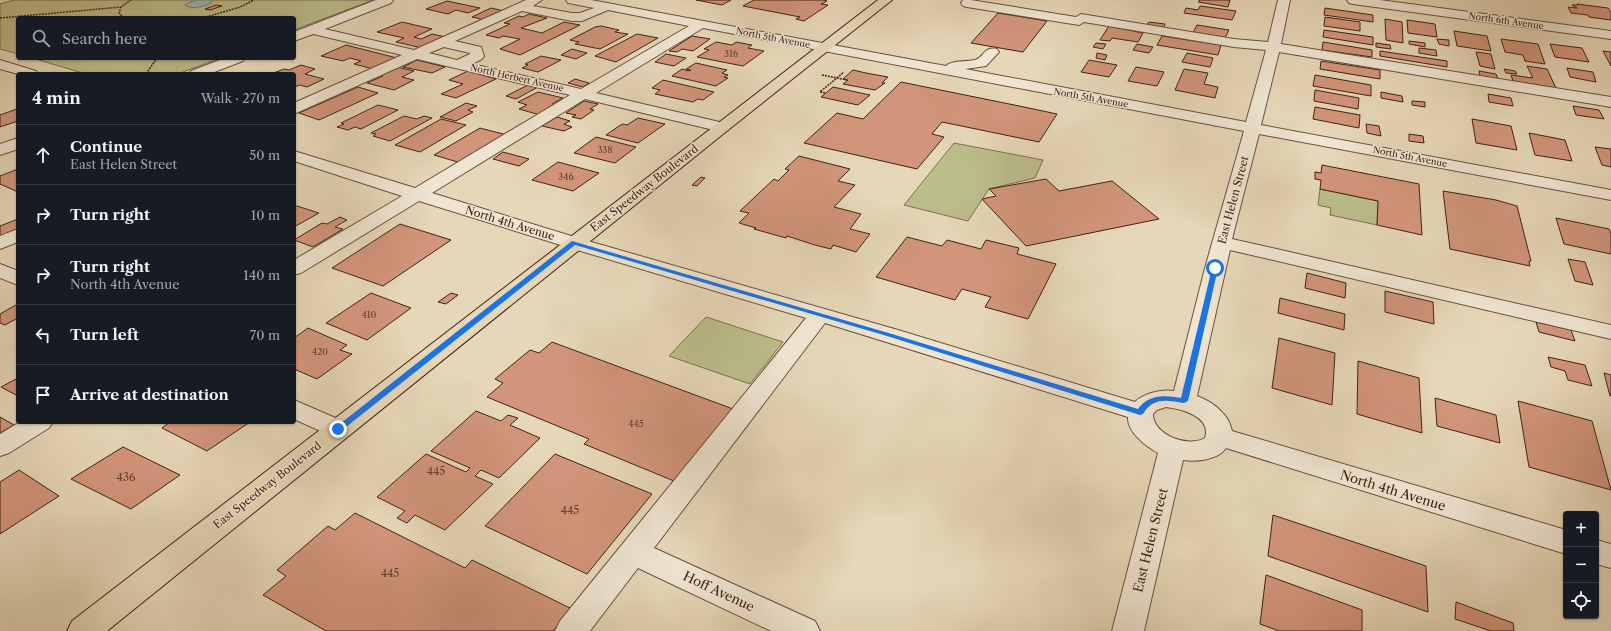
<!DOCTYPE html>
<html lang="en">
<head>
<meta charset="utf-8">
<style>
	:root { --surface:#171b24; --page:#242831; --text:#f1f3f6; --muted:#9ea1a6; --line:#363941 }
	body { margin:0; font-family:"Libre Caslon Text",serif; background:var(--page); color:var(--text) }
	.controls { position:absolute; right:12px; bottom:12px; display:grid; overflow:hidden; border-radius:4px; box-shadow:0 1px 3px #0004 }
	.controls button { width:36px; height:36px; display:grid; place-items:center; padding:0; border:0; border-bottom:1px solid var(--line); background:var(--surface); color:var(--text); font:20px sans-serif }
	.stop { position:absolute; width:12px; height:12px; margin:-9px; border:3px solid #1a73e8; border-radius:50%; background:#fff }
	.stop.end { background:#1a73e8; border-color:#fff; box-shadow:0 1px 4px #0008 }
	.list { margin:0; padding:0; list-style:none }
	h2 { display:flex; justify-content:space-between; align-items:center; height:52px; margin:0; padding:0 16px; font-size:17px }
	h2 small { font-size:13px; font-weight:400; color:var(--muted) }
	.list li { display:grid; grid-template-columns:26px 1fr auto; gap:12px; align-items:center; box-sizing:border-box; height:60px; padding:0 16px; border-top:1px solid var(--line) }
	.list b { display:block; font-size:15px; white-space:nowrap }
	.list p { margin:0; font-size:13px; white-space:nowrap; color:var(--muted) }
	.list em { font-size:13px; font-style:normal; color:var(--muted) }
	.icon { flex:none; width:22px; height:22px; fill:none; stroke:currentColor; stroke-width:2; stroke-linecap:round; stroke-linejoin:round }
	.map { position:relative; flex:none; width:1611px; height:631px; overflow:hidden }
	.search { position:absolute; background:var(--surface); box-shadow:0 1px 3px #0004; left:16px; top:16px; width:280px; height:44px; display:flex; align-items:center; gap:10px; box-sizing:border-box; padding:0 14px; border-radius:4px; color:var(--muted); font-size:15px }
	.panel { position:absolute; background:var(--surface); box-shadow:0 1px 3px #0004; left:16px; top:72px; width:280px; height:352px; border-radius:4px }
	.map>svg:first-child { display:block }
	.green { fill:#bbbd8b; stroke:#7e704f }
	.water { fill:#97b8b5; stroke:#747c74 }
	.building { fill:#d2957b; stroke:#402313 }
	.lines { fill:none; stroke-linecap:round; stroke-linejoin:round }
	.minor-casing { stroke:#6a503c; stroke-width:2 }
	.major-casing { stroke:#402313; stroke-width:2 }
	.path { stroke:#402313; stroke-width:1.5; stroke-dasharray:2 1; stroke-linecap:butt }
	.minor { fill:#efe5d1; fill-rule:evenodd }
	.major { fill:#e6d7b8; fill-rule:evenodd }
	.route { fill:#1a73e8 }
	.labels { text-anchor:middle; stroke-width:3; stroke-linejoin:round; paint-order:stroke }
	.far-street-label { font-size:9px; fill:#402313; stroke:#efe5d1 }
	.number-label { font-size:9px; fill:#64402d }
	.street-label { font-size:11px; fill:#402313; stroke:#efe5d1 }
	.near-number-label { font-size:11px; fill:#64402d }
	.near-street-label { font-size:13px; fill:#402313; stroke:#efe5d1 }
</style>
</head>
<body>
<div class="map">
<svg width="1611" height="631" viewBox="0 0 1611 631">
	<rect width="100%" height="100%" fill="#e6d7b8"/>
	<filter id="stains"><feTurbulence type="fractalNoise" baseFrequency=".005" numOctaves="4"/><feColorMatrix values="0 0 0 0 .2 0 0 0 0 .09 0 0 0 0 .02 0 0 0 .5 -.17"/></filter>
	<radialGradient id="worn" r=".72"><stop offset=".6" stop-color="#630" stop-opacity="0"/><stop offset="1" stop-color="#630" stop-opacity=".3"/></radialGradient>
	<g class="green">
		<polygon points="14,0 373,0 294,30 294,18 18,18 18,54 0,49 0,4"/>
		<polygon points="32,58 220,58 178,74 86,74"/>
		<polygon points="954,143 1043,160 1035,178 989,189 968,221 904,205"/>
		<polygon points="1320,189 1378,201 1377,225 1330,215 1331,208 1318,205"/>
		<polygon points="706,317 783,342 750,384 669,356"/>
	</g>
	<path class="water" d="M198 0H211L212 2C205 7 192 10 185 5L188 3Z"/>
	<g class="building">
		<polygon points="696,0 731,0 722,5"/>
		<polygon points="754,0 824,0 827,1 821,4 828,5 804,21 796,19 800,17 743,6"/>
		<polygon points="1200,0 1230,0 1228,7 1198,2"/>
		<polygon points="447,1 480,8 468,13 456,10 448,14 426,9"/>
		<polygon points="1577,4 1608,8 1611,12 1611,20 1589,17 1588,15 1571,13 1568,7 1577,8 1572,5 1578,5"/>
		<polygon points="216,5 222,6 210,10 205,9"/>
		<polygon points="1200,6 1236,11 1232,20 1184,13 1186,8 1198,10"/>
		<polygon points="491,8 504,11 485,20 472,17"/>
		<polygon points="1325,8 1373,15 1373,22 1324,15"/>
		<polygon points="998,13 1047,21 1023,52 971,43"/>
		<polygon points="529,14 547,18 521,28 542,33 564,22 580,25 520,55 500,49 520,39 503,36 499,38 486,35 510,24 504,23 519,16 523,17"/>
		<polygon points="1325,17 1360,22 1360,31 1324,26"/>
		<polygon points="1385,19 1402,22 1403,43 1386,40"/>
		<polygon points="1407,20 1435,24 1437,37 1408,33"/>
		<polygon points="402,22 432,29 414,37 421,39 432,34 446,37 422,48 396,42 404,38 377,32"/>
		<polygon points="1149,22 1165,24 1163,29 1146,26"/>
		<polygon points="1197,25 1229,30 1225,38 1193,33"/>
		<polygon points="601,26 619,30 615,32 628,34 600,49 575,44 579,42 570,40 595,27"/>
		<polygon points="1109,26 1143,33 1138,42 1112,38 1110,41 1100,40"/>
		<polygon points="1324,30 1373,37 1373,45 1323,37"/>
		<polygon points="1454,31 1487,36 1491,51 1457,46"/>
		<polygon points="637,34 658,38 616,62 595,56"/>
		<polygon points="692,36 710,39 693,51 682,49 677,52 669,51"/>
		<polygon points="1162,36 1221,45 1218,55 1157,45"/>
		<polygon points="1437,39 1449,40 1449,46 1439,44"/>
		<polygon points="1501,39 1538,44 1545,64 1525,61 1523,55 1505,52"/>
		<polygon points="1409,41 1425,43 1425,47 1409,44"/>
		<polygon points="716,42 732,45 736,42 752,45 748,48 764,51 743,66 697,57 709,50 704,49"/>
		<polygon points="1323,42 1372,50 1372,57 1322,50"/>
		<polygon points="1096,43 1106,44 1103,49 1093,47"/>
		<polygon points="1376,43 1390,45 1391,49 1376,47"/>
		<polygon points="1137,44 1153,47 1149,53 1133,50"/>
		<polygon points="1550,44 1582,48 1589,62 1555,57"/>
		<polygon points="346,45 397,58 373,69 354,64 361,61 350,58 343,61 321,56"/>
		<polygon points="1419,48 1436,50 1437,56 1419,53"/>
		<polygon points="572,49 587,53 576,59 561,55"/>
		<polygon points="1380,51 1447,61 1447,67 1380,56"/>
		<polygon points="1603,51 1611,52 1611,66"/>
		<polygon points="1476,52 1491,54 1495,69 1480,66"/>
		<polygon points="1097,53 1107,55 1105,60 1096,58"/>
		<polygon points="1187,53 1213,58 1210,67 1182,62"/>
		<polygon points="666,54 686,58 674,66 655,62"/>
		<polygon points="541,56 561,60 538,72 522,68 528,65 525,64"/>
		<polygon points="417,60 445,67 432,73 403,67"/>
		<polygon points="1089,60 1117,65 1109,77 1081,72"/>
		<polygon points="1321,61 1380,70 1380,79 1320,69"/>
		<polygon points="696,63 727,70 722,73 728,75 724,77 728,78 716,86 672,76 682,69 689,71 691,70 686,69"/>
		<polygon points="301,65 315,69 305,74 324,79 307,87 300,85 294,87 294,74 271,74 284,69 289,70"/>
		<polygon points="1527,66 1547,69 1556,88 1513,81 1511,75 1533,78"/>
		<polygon points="397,67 414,71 402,77 414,80 394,90 367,83 383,76 379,75"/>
		<polygon points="1136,67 1164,72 1157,86 1128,81"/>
		<polygon points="1567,68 1593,72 1596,82 1570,77"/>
		<polygon points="1184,69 1208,73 1204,84 1218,87 1215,98 1175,90"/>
		<polygon points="1504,69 1515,71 1517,74 1506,73"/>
		<polygon points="853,70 866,73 888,77 882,83 885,83 875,90 843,84 848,80 843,79"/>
		<polygon points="468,71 496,79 456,98 441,94 463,84 449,80"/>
		<polygon points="1479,71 1496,74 1498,79 1480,76"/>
		<polygon points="1315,75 1371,85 1371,96 1313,86"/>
		<polygon points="575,79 589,83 583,87 568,83"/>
		<polygon points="663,80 714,92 703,100 698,99 693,102 655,94 660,90 652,88"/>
		<polygon points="901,82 1024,107 1057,114 1039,142 942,122 932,134 944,137 917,169 804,143 837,113 863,119"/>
		<polygon points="528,85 538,87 516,99 506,96"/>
		<polygon points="358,87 378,93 319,120 299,113"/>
		<polygon points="833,87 870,95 858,105 821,97"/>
		<polygon points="1315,90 1359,98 1358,109 1314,101"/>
		<polygon points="538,92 563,98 552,104 556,106 540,115 519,109 527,105 518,102"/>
		<polygon points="1381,92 1402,96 1403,102 1381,98"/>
		<polygon points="1488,94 1511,98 1513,106 1489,102"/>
		<polygon points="584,101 598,104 590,109 594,110 581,119 572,117 576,115 566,113"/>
		<polygon points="1412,101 1425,102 1425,107 1412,105"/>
		<polygon points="466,103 477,106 468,110 473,112 456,121 440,117"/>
		<polygon points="378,105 398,110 361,129 355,127 348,130 337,127 344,124 341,123"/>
		<polygon points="1573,106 1599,110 1604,119 1576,115"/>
		<polygon points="1315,107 1360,115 1359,128 1313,119"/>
		<polygon points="17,109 18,121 0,127 0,115"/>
		<polygon points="404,116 417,119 424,116 432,118 390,141 373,136 376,134 371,133"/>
		<polygon points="557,117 570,121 564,124 572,127 564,131 542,126"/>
		<polygon points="638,118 665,124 638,143 606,135 622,124 627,125"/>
		<polygon points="441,119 466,125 420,152 395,145"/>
		<polygon points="1472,119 1511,126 1517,150 1476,143"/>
		<polygon points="1366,124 1379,126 1381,136 1367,133"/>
		<polygon points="480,128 507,135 461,163 434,155"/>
		<polygon points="1529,133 1565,140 1572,161 1535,155"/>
		<polygon points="1409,134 1423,136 1424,143 1409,141"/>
		<polygon points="596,137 636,147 615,163 574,153"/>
		<polygon points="1595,147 1611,149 1611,167 1602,165"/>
		<polygon points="503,152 529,159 519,166 493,159"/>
		<polygon points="799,156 850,169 838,181 855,185 834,207 861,214 850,229 870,234 856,252 833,245 831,249 815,245 787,236 786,238 754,229 756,228 739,223 749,213 740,211 774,179 778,181 789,170 785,169"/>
		<polygon points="558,162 599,173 573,191 532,180"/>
		<polygon points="1322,165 1419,184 1422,235 1377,225 1378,201 1320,189 1321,180 1315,179 1315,172 1321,173"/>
		<polygon points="18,169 18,192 0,184 0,176"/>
		<polygon points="701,177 705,178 697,186 692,185"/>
		<polygon points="1046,179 1059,191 1112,181 1159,219 1026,246 982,199 996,196 989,189"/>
		<polygon points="1443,191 1496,200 1517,206 1531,261 1529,261 1530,266 1450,249"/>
		<polygon points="297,206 319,213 294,227 294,207"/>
		<polygon points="340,217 347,220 335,227 343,229 313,247 294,240 322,223 327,224"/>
		<polygon points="1556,218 1609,229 1611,234 1611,254 1564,244"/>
		<polygon points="18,219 18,230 0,238 0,226"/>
		<polygon points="400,224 451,240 383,286 332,268"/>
		<polygon points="907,237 942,246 947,240 981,249 986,240 1019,248 1017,254 1056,264 1028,319 985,307 991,297 962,289 955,300 876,277"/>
		<polygon points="1568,259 1585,262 1593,285 1575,281"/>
		<polygon points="1307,273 1346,283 1345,298 1305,288"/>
		<polygon points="1385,291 1433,302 1434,324 1385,312"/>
		<polygon points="371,293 411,308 367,340 326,323"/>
		<polygon points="451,293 458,295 446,304 438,302"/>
		<polygon points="1280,298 1345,314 1344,330 1278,313"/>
		<polygon points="16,305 18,306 18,318 5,325 0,323 0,314"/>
		<polygon points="1536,322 1571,330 1575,341 1539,332"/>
		<polygon points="308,328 347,345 340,350 352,354 317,379 294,369 294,338"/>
		<polygon points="1279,338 1335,353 1332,405 1272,388"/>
		<polygon points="552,342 733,409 674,481 584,444 589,439 487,397 503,383 495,379 530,350 539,353"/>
		<polygon points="1548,357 1585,365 1592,386 1568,380 1565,371 1551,367"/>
		<polygon points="1358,361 1419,378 1422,433 1357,414"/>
		<polygon points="1604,373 1611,375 1611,396 1610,396"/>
		<polygon points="18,378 18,396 1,387"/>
		<polygon points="1435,398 1496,415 1500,443 1437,426"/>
		<polygon points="1518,401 1592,421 1611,490 1529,467"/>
		<polygon points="476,411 501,421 508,415 518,418 510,425 540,438 499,478 481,470 475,476 493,484 445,530 415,515 407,523 397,518 405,511 377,497 426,454 466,472 470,468 431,451"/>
		<polygon points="0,417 14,425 0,433"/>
		<polygon points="170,422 250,422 207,451 162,428"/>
		<polygon points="123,447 180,475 131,509 71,479"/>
		<polygon points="555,454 652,494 587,574 485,526"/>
		<polygon points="19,470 59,496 0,534 0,482"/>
		<polygon points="355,513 465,568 472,560 572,609 553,631 326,631 263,595 286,576 277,570 328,526 335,530"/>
		<polygon points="1273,515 1426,566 1428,612 1268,556"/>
		<polygon points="1266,575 1362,610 1362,631 1279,631 1260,624"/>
		<polygon points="1456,602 1513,623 1514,631 1491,631 1455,619"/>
	</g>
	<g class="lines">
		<defs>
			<g id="minor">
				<path d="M376 0H393L391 3 325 29 414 50 526 0H542L533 6 572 13H580L594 8 568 3 566 0H591L946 66C952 60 966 62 975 60 985 57 983 46 997 49L999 52 986 66 965 69 1246 122 1266 50 1234 47 1084 22 1079 25 967 7 963 6 961 3 963 0H971L1076 17 1081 14 1234 39 1268 42 1278 0H1290L1281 44 1611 97V107L1279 52 1261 125 1611 190V200L1259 134 1232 239 1611 325V339L1230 250 1197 396C1213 402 1229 414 1232 431L1566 530V554L1226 448C1218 460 1196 462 1183 460L1144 631H1112L1158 453C1146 446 1127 432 1128 417L825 323 654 548 815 621 820 631H771L638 568 590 631H555L560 621 806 318 567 247 419 201 301 273 294 275V260L402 196 294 161V151L415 188 570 95 417 59 294 114V103L402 55 313 34 294 41V32ZM608 10 689 26 581 89 472 64 482 59 484 56 481 47 455 41 522 11 572 21H582ZM703 28 1244 131 1205 268 1174 391C1162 389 1144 393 1135 402L898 330 581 239 432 193 585 99 722 132 728 130 730 127 728 124 596 93ZM444 47 470 53V54L457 60 429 53ZM1166 407C1181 409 1212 416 1205 438 1188 448 1153 435 1153 414L1157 410Z"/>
				<polygon points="1347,0 1380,0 1611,31 1611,39 1353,4 1349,3"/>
				<polygon points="225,58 245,58 243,61 209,74 189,74 191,71"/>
				<polygon points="0,60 36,71 38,74 18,74 0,69"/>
				<polygon points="18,138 18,149 0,155 0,144"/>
				<polygon points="18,229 18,242 0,249 0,236"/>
				<polygon points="0,264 18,271 18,285 0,278"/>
				<polygon points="294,400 347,423 351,429 347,435 338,438 329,435 294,419"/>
				<polygon points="20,422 53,422 49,428 9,453 0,456 0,434"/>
				<polygon points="1596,540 1611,544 1611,568 1596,564"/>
			</g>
			<polygon id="major" points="878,0 892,0 728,130 107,631 67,631 72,621"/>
		</defs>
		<use href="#minor" class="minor-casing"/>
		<use href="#major" class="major-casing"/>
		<g class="path">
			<polyline points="0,18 121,7"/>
			<polyline points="124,18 119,13 121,7 131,0"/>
			<polyline points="203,18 240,7 254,0"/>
			<polyline points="146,74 157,58"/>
			<polyline points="822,75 847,80"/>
			<polyline points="825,93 820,92 844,72"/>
		</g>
		<use href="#minor" class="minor"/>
		<use href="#major" class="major"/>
	</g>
	<path class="route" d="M572 241 892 334 1138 409C1148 394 1165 395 1181 398L1212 268 1215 266 1218 268 1188 401 1184 403C1167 400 1153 397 1143 414L1140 415 887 336 575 245 341 431H336V427Z"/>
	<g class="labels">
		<g class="far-street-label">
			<text transform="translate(1506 21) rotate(8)" y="3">North 6th Avenue</text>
			<text transform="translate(773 38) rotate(11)" y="3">North 5th Avenue</text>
			<text transform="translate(517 78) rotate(13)" y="3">North Herbert Avenue</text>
			<text transform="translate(1091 98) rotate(10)" y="3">North 5th Avenue</text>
			<text transform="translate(1410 157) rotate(11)" y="3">North 5th Avenue</text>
		</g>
		<g class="number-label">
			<text x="731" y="57">316</text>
			<text x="605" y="153">338</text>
			<text x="566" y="180">346</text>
			<text x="369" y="318">410</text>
			<text x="320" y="355">420</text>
			<text x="636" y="427">445</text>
		</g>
		<g class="street-label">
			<text transform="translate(644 188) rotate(-38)" y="4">East Speedway Boulevard</text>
			<text transform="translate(1233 200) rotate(-75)" y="4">East Helen Street</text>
			<text transform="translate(510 223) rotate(17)" y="4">North 4th Avenue</text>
			<text transform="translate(267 485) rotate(-38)" y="4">East Speedway Boulevard</text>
		</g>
		<g class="near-number-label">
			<text x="436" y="475">445</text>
			<text x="126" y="481">436</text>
			<text x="570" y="514">445</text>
			<text x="390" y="577">445</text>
		</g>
		<g class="near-street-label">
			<text transform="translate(1393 490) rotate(17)" y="5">North 4th Avenue</text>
			<text transform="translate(1150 540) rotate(-76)" y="5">East Helen Street</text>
			<text transform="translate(719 591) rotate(25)" y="5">Hoff Avenue</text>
		</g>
	</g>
	<rect width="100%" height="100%" filter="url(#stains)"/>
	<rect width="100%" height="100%" fill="url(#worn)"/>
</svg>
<div class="controls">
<button>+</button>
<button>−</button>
<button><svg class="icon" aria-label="locate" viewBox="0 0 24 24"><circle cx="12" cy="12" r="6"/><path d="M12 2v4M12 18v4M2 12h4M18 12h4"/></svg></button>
</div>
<div class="stop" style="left:1215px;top:268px"></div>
<div class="stop end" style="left:338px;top:429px"></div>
<div class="search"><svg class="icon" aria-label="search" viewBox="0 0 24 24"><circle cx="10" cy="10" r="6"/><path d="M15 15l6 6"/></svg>Search here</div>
<section class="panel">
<h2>4 min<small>Walk · 270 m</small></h2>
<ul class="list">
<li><svg class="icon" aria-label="ahead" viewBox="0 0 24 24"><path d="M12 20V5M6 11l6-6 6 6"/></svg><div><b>Continue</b><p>East Helen Street</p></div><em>50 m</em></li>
<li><svg class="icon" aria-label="right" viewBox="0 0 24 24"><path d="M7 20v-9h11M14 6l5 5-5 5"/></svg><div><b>Turn right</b></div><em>10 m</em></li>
<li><svg class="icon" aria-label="right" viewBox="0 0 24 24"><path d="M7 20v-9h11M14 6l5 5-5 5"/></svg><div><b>Turn right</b><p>North 4th Avenue</p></div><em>140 m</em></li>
<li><svg class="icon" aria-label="left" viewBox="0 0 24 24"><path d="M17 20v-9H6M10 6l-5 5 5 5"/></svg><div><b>Turn left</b></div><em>70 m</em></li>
<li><svg class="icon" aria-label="arrive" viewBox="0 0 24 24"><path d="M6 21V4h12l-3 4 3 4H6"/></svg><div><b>Arrive at destination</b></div></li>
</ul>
</section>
</div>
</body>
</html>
